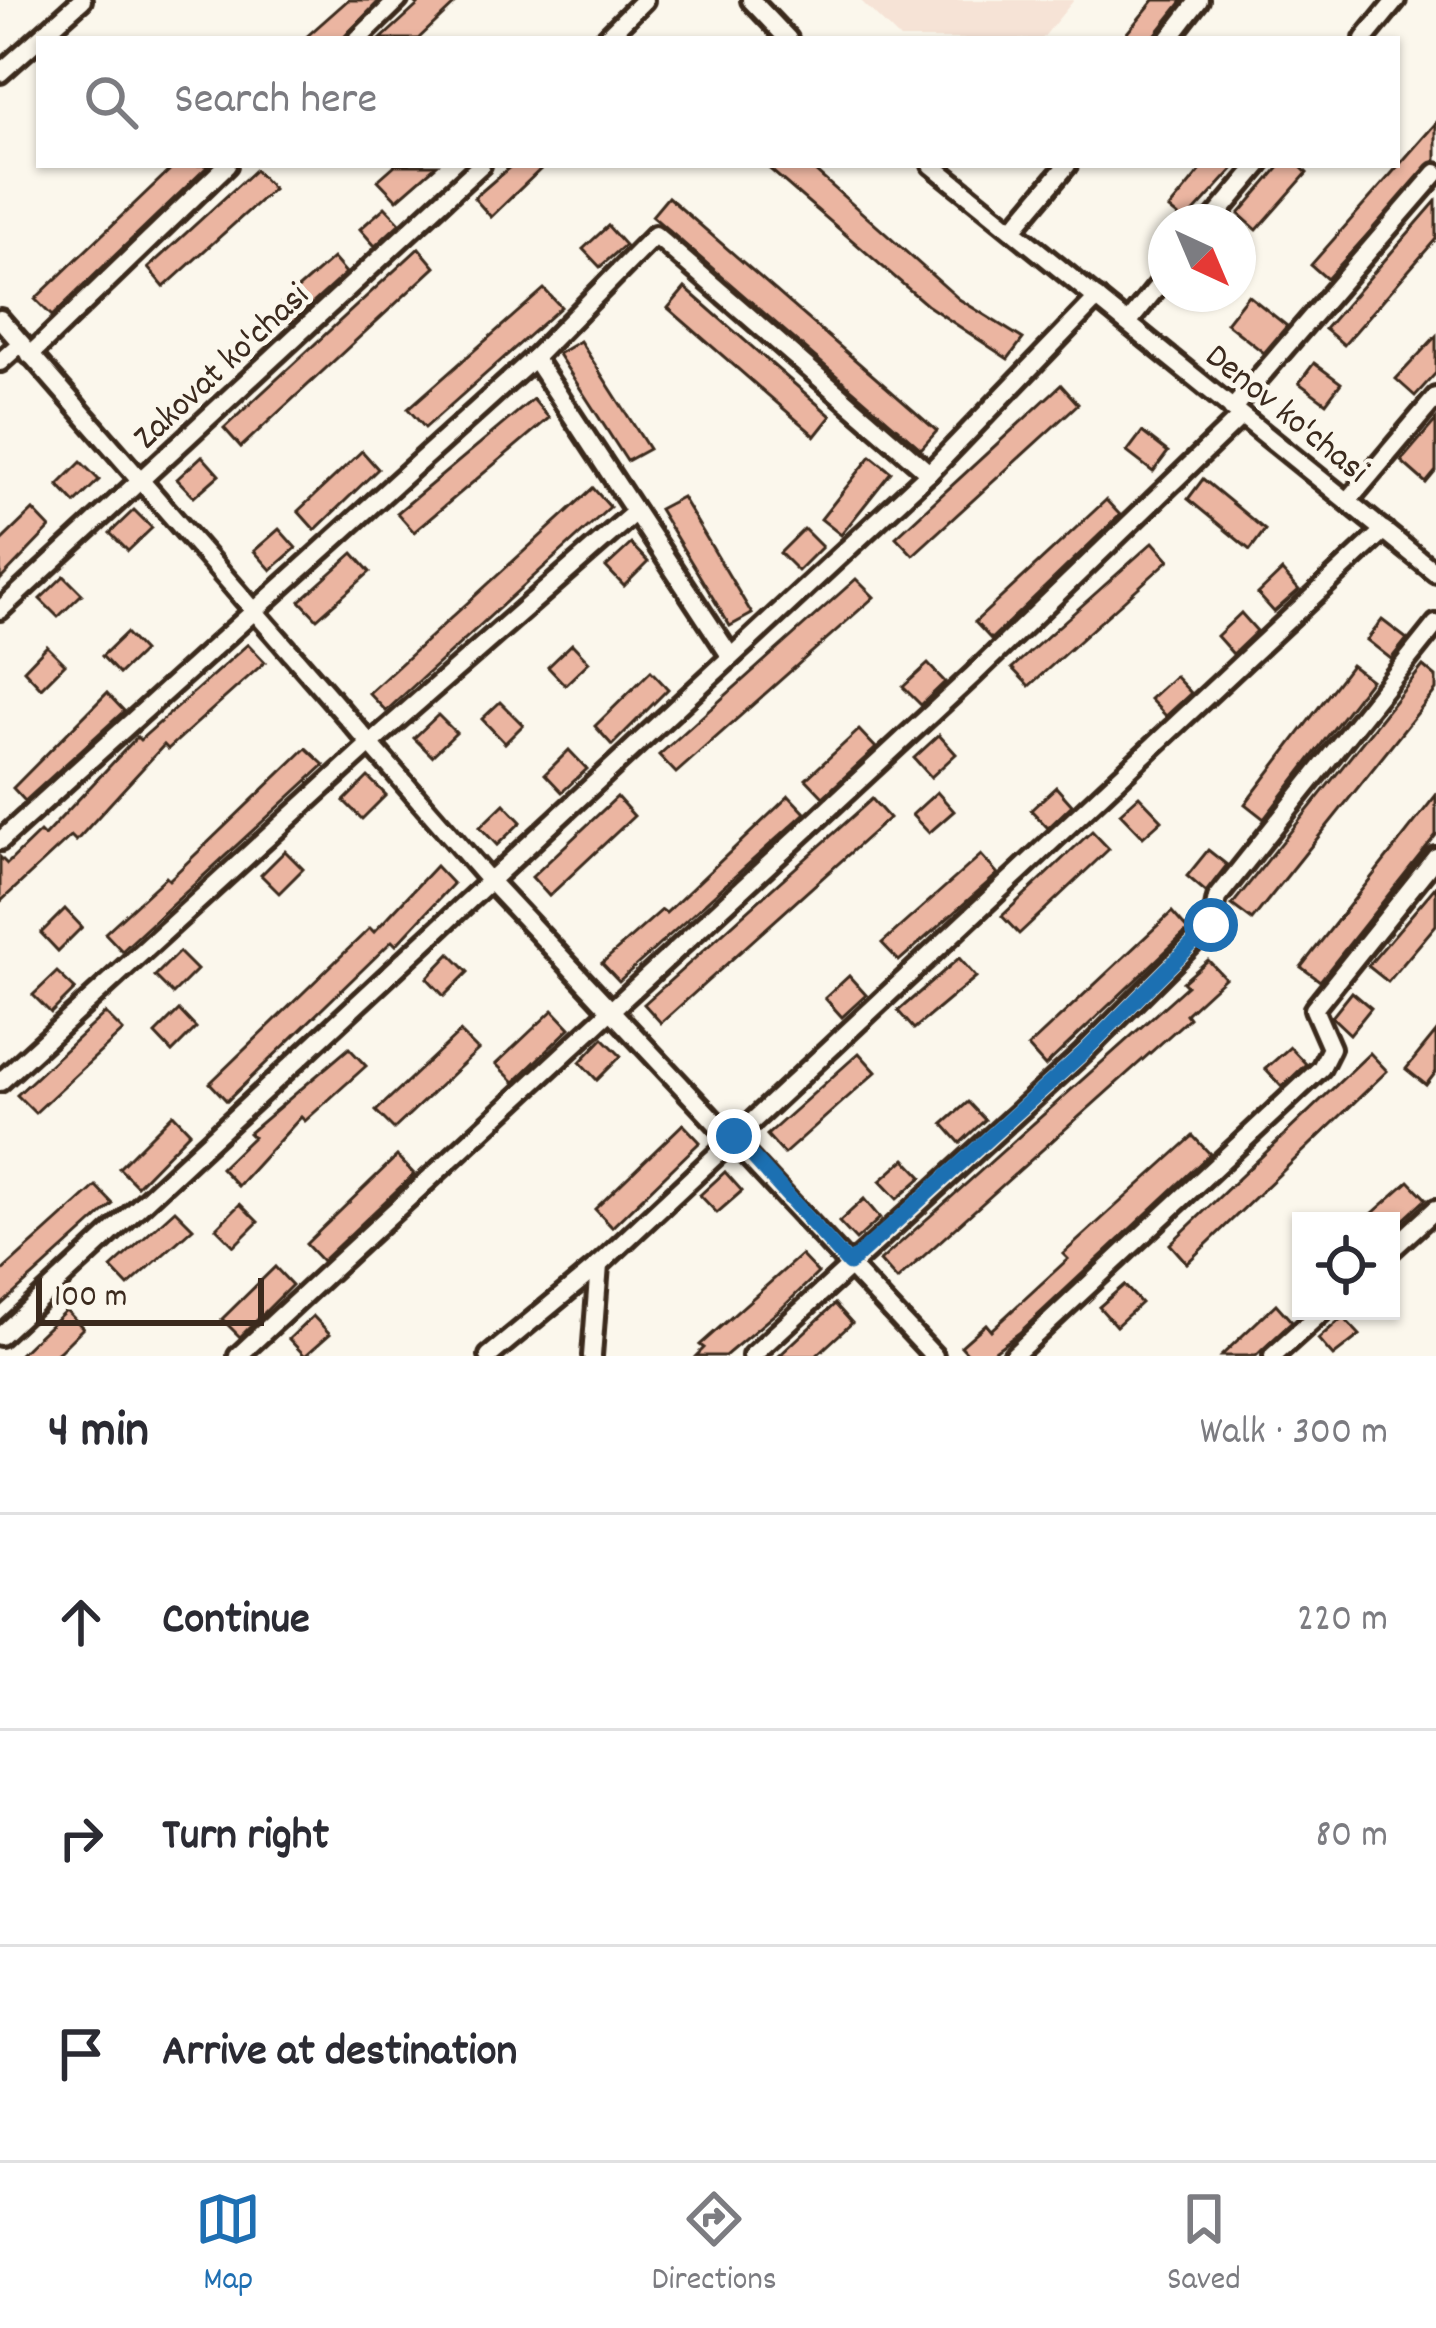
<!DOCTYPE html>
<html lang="en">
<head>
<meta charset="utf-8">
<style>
	:root { --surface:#fff; --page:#f2f2f3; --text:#2b2b33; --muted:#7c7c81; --line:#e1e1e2; --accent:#1f6fb2 }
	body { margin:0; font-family:Dekko,sans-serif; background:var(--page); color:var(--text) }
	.controls { position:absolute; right:36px; bottom:36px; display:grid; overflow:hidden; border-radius:0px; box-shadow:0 3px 9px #0004 }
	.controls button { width:108px; height:108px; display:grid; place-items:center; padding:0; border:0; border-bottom:3px solid var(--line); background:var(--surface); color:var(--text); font:60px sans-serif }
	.compass { position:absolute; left:1148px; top:204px; width:108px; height:108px; border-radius:50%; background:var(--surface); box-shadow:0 3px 9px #0004; rotate:136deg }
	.scale { position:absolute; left:36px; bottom:30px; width:228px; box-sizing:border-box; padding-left:12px; border:6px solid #3b2a1e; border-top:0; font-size:33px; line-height:42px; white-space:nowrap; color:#3b2a1e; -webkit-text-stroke:9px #fbf7ec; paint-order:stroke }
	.stop { position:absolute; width:36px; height:36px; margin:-27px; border:9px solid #1f6fb2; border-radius:50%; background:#fff }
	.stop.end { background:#1f6fb2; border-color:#fff; box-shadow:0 3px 12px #0008 }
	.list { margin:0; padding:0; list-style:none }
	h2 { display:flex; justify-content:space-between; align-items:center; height:156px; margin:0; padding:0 48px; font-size:51px }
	h2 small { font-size:39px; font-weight:400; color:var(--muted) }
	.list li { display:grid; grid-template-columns:78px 1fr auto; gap:36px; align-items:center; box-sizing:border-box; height:216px; padding:0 48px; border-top:3px solid var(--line) }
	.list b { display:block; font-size:45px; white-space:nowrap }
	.list em { font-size:39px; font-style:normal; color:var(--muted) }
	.icon { flex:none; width:66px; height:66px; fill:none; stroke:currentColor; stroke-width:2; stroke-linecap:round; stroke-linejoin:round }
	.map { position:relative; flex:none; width:1436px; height:1356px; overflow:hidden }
	.search { position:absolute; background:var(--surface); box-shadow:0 3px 9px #0004; left:36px; right:36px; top:36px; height:132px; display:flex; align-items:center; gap:30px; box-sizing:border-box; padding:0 42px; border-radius:0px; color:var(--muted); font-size:45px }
	.sheet { height:804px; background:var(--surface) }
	nav { display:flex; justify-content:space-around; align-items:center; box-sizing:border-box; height:168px; border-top:3px solid var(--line); background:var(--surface); font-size:33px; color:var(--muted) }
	nav a { display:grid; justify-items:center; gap:6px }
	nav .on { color:var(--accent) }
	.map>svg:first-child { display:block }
	.built { fill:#f6e3d6 }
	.building { fill:#ebb5a1; stroke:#3b2a1e; stroke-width:3 }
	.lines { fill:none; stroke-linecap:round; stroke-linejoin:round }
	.minor-casing { stroke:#3b2a1e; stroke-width:26 }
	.minor { stroke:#fbf7ec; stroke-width:16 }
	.route { stroke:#1f6fb2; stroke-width:15 }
	.labels { text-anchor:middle; stroke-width:10; stroke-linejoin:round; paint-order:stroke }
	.street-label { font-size:36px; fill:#3b2a1e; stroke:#fbf7ec }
</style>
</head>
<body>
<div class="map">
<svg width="1436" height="1356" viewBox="0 0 1436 1356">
	<rect width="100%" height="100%" fill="#fbf7ec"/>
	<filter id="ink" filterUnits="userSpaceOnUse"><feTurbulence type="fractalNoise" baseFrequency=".00833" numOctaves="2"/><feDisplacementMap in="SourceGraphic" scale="24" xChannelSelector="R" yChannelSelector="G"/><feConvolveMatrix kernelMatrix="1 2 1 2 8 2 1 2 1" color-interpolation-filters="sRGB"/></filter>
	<g filter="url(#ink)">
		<polygon class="built" points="860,0 1074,0 1042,39 900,39"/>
		<g class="building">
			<polygon points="348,0 380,0 342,39 304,39"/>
			<polygon points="413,0 459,0 418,39 381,39 418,5"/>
			<polygon points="1154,0 1183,0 1152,39 1122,39"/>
			<polygon points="1436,123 1436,160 1327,279 1311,265"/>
			<polygon points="175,165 209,165 52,316 35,299"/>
			<polygon points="395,165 437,165 397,200 378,180"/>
			<polygon points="512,165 545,165 491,217 474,198"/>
			<polygon points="765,165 804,165 815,171 959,299 1023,339 1008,359 927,305"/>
			<polygon points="1205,165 1237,165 1185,222 1169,209"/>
			<polygon points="1281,165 1299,165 1307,173 1257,230 1239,214"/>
			<polygon points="255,170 273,189 164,287 148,268"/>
			<polygon points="668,197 937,431 921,449 652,216"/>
			<polygon points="1436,201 1436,239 1344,345 1325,329"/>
			<polygon points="385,207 400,223 375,246 360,229"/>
			<polygon points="608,226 625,245 600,267 583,249"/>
			<polygon points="419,248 435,267 241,447 224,428"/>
			<polygon points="333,258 346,273 291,323 277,307"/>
			<polygon points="685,288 831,416 815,436 668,308"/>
			<polygon points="544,289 561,307 425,428 408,409"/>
			<polygon points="1248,295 1287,326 1264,353 1226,323"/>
			<polygon points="1436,336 1436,373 1415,396 1396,379"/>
			<polygon points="580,341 649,449 627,461 558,354"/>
			<polygon points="1314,363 1341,383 1326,403 1299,383"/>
			<polygon points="1061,385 1078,404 913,555 896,537"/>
			<polygon points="533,399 549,418 414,532 397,513"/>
			<polygon points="1436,420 1436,471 1426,483 1401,461"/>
			<polygon points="1142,432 1168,452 1153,472 1127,452"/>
			<polygon points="362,451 378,469 315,530 298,511"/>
			<polygon points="202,456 219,475 194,497 177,479"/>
			<polygon points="871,456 891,472 841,535 821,519"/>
			<polygon points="81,462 99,480 75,503 58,485"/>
			<polygon points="1203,479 1265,530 1250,550 1188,499"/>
			<polygon points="593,488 610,507 386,711 369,693"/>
			<polygon points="682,497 752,614 730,626 659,509"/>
			<polygon points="1106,500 1120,515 991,639 975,622"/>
			<polygon points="33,510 50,528 0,580 0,542"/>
			<polygon points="134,510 152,528 128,551 110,533"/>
			<polygon points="279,529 296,548 271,570 254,551"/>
			<polygon points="804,529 822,547 798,571 780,553"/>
			<polygon points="1153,542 1169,560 1029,686 1012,668"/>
			<polygon points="631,544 648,562 624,586 606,567"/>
			<polygon points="353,553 370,572 317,619 300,601"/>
			<polygon points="1282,571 1299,590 1274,612 1258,594"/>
			<polygon points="64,576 82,594 58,617 40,599"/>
			<polygon points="856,579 874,597 676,773 659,755"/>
			<polygon points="1241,613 1257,631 1233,654 1217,636"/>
			<polygon points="1382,620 1407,639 1391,659 1367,640"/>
			<polygon points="126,633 143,651 119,674 102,656"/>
			<polygon points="248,644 265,662 168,749 164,745 76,841 71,836 0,902 0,857 7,864 40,832 44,836 137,737 140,740"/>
			<polygon points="572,644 589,662 565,685 548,667"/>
			<polygon points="47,646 65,664 41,688 24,670"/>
			<polygon points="928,664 945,682 921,705 903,687"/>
			<polygon points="1351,665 1371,680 1264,819 1245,804"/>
			<polygon points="1423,666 1436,677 1436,690 1252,920 1232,905"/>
			<polygon points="651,671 668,689 612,745 595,726"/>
			<polygon points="1175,676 1191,693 1166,716 1150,699"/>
			<polygon points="107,693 124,711 25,801 13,788"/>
			<polygon points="500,702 523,725 505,743 482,719"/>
			<polygon points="438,715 456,733 432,756 414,738"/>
			<polygon points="859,730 876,748 823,797 806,779"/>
			<polygon points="939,735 956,754 931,777 914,758"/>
			<polygon points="306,748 324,765 122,951 105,933 166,877 169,880"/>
			<polygon points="569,750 587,769 562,792 545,774"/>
			<polygon points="368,777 386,795 362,819 344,801"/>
			<polygon points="1056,787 1072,805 1048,828 1031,810"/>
			<polygon points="937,792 954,811 929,833 912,815"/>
			<polygon points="1436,795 1436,835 1320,981 1301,967"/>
			<polygon points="789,796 805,813 619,981 602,963 662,910 666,913"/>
			<polygon points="1139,796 1162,820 1143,837 1120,813"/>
			<polygon points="617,797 634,816 549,896 532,877"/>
			<polygon points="872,799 889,818 661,1023 644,1004"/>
			<polygon points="504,804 521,822 497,845 480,827"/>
			<polygon points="1092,831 1109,849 1019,934 1002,916"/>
			<polygon points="1208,850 1227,865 1206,892 1187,876"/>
			<polygon points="285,851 303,869 279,893 261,875"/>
			<polygon points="981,855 998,874 899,961 882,943"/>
			<polygon points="436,866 453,884 396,945 392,941 227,1101 210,1083 370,928 374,932"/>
			<polygon points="1436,886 1436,925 1388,982 1368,966"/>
			<polygon points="65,909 82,927 58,951 41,933"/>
			<polygon points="1172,912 1188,930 1045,1066 1028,1047"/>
			<polygon points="179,952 197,970 173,994 155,976"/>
			<polygon points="450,954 468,972 444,996 427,978"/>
			<polygon points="959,958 976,977 914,1029 898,1011"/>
			<polygon points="1208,960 1225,978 1186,1014 1189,1018 897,1280 880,1261 1187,986 1183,982"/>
			<polygon points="57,972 75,989 51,1013 33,995"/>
			<polygon points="849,976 866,995 842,1017 825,998"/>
			<polygon points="1352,992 1371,1008 1350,1034 1332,1017"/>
			<polygon points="179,1010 196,1028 172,1052 155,1034"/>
			<polygon points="553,1010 570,1028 514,1082 496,1064"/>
			<polygon points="105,1013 123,1031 35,1113 17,1095"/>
			<polygon points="460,1032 478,1050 394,1129 376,1111"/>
			<polygon points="1436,1032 1436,1072 1426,1085 1406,1069"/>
			<polygon points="603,1038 621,1056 597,1080 580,1062"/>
			<polygon points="1290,1047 1306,1064 1282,1087 1265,1069"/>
			<polygon points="349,1048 366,1066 305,1121 301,1117 238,1186 221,1168 253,1137 249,1133"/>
			<polygon points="859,1053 876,1072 784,1154 767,1135"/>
			<polygon points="1370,1053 1387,1071 1187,1263 1170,1244"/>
			<polygon points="968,1102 985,1120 960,1143 943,1124"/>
			<polygon points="173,1114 190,1132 137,1186 119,1168"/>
			<polygon points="683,1124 700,1142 612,1227 595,1209"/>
			<polygon points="1193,1136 1210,1154 1019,1333 988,1356 970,1356 961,1346 986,1324 991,1330 1068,1259 1063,1254"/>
			<polygon points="397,1156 414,1174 322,1261 306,1244"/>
			<polygon points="905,1159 922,1177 897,1199 880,1181"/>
			<polygon points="725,1172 742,1191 717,1213 700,1195"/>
			<polygon points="1409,1181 1426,1199 1402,1221 1364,1221"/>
			<polygon points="96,1186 113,1204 0,1306 0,1273"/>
			<polygon points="864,1199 880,1218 856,1240 839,1222"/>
			<polygon points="240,1204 258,1222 234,1246 216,1228"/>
			<polygon points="175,1210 193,1228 128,1286 111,1268"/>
			<polygon points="801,1255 818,1273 782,1308 725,1356 696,1356 704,1348 700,1345"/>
			<polygon points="275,1267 292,1285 240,1337 222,1319"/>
			<polygon points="1124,1285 1141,1303 1116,1326 1099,1307"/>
			<polygon points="835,1304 852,1323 816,1356 779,1356"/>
			<polygon points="1276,1304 1292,1322 1262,1350 1256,1356 1221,1356"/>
			<polygon points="66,1310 83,1328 60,1351 54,1356 18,1356"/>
			<polygon points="313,1316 330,1334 305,1356 289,1339"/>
			<polygon points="1343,1317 1360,1335 1333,1356 1318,1339"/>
		</g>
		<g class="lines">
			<defs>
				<g id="minor">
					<polyline points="751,0 788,39"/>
					<polyline points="358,39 398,0"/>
					<polyline points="605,39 644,0"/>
					<polyline points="1169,39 1199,0"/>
					<polyline points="1364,39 1396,0"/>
					<polyline points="0,73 82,0"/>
					<polyline points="932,165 1436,573"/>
					<polyline points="1211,222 1259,165"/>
					<polyline points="1013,229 1067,165"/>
					<polyline points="0,319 488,879 934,1356"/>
					<polyline points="1128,323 1166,276"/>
					<polyline points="30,355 227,165"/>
					<polyline points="534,358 729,654"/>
					<polyline points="0,362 20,344"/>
					<polyline points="1232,409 1436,173"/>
					<polyline points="1348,501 1436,397"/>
					<polyline points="0,610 481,165"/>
					<polyline points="0,841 534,358 655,235 929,473"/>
					<polyline points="0,1082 371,743 635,512"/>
					<polyline points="1391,1250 1436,1209"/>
					<polyline points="0,1336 929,473 1097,298"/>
					<polyline points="238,1356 973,675 1241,416"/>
					<polyline points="489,1356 599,1265 1384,530"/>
					<polyline points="592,1356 599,1265"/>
					<polyline points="752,1356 1083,1053 1211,925 1217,898 1436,624"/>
					<polyline points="1013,1356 1321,1068 1331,1048 1314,1009 1436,857"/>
					<polyline points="1273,1356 1323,1311"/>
				</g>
			</defs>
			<use href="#minor" class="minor-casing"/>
			<use href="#minor" class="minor"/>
		</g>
	</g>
	<g class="lines" filter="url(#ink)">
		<polyline class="route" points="734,1136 849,1264 1083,1053 1211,925"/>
	</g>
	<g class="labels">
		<g class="street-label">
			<text transform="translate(219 364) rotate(-43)" y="13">Zakovat ko'chasi</text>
			<text transform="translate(1289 411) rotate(39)" y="13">Denov ko'chasi</text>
		</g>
	</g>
</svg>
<div class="controls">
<button><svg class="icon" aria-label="locate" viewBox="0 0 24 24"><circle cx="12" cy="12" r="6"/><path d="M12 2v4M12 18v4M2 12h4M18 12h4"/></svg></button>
</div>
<svg class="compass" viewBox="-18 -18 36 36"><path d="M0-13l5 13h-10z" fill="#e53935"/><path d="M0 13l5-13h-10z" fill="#7c7c81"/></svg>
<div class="scale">100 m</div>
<div class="stop" style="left:1211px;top:925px"></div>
<div class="stop end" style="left:734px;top:1136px"></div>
<div class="search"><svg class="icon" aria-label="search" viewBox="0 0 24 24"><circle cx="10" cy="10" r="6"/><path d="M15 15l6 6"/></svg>Search here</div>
</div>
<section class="sheet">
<h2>4 min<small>Walk · 300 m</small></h2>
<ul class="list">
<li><svg class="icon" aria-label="ahead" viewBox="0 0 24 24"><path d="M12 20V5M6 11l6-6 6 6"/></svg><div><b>Continue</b></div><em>220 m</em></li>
<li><svg class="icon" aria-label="right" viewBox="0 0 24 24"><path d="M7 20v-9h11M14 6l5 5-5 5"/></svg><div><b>Turn right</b></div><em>80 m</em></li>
<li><svg class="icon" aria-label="arrive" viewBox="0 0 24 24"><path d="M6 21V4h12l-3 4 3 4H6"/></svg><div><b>Arrive at destination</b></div></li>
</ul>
</section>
<nav>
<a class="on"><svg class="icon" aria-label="map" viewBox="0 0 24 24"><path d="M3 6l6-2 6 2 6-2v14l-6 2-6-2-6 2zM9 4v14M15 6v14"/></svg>Map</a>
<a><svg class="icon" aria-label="directions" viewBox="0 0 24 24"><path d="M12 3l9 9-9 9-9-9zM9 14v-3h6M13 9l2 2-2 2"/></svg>Directions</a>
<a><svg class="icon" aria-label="saved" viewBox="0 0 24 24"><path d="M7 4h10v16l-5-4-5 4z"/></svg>Saved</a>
</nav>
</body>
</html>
